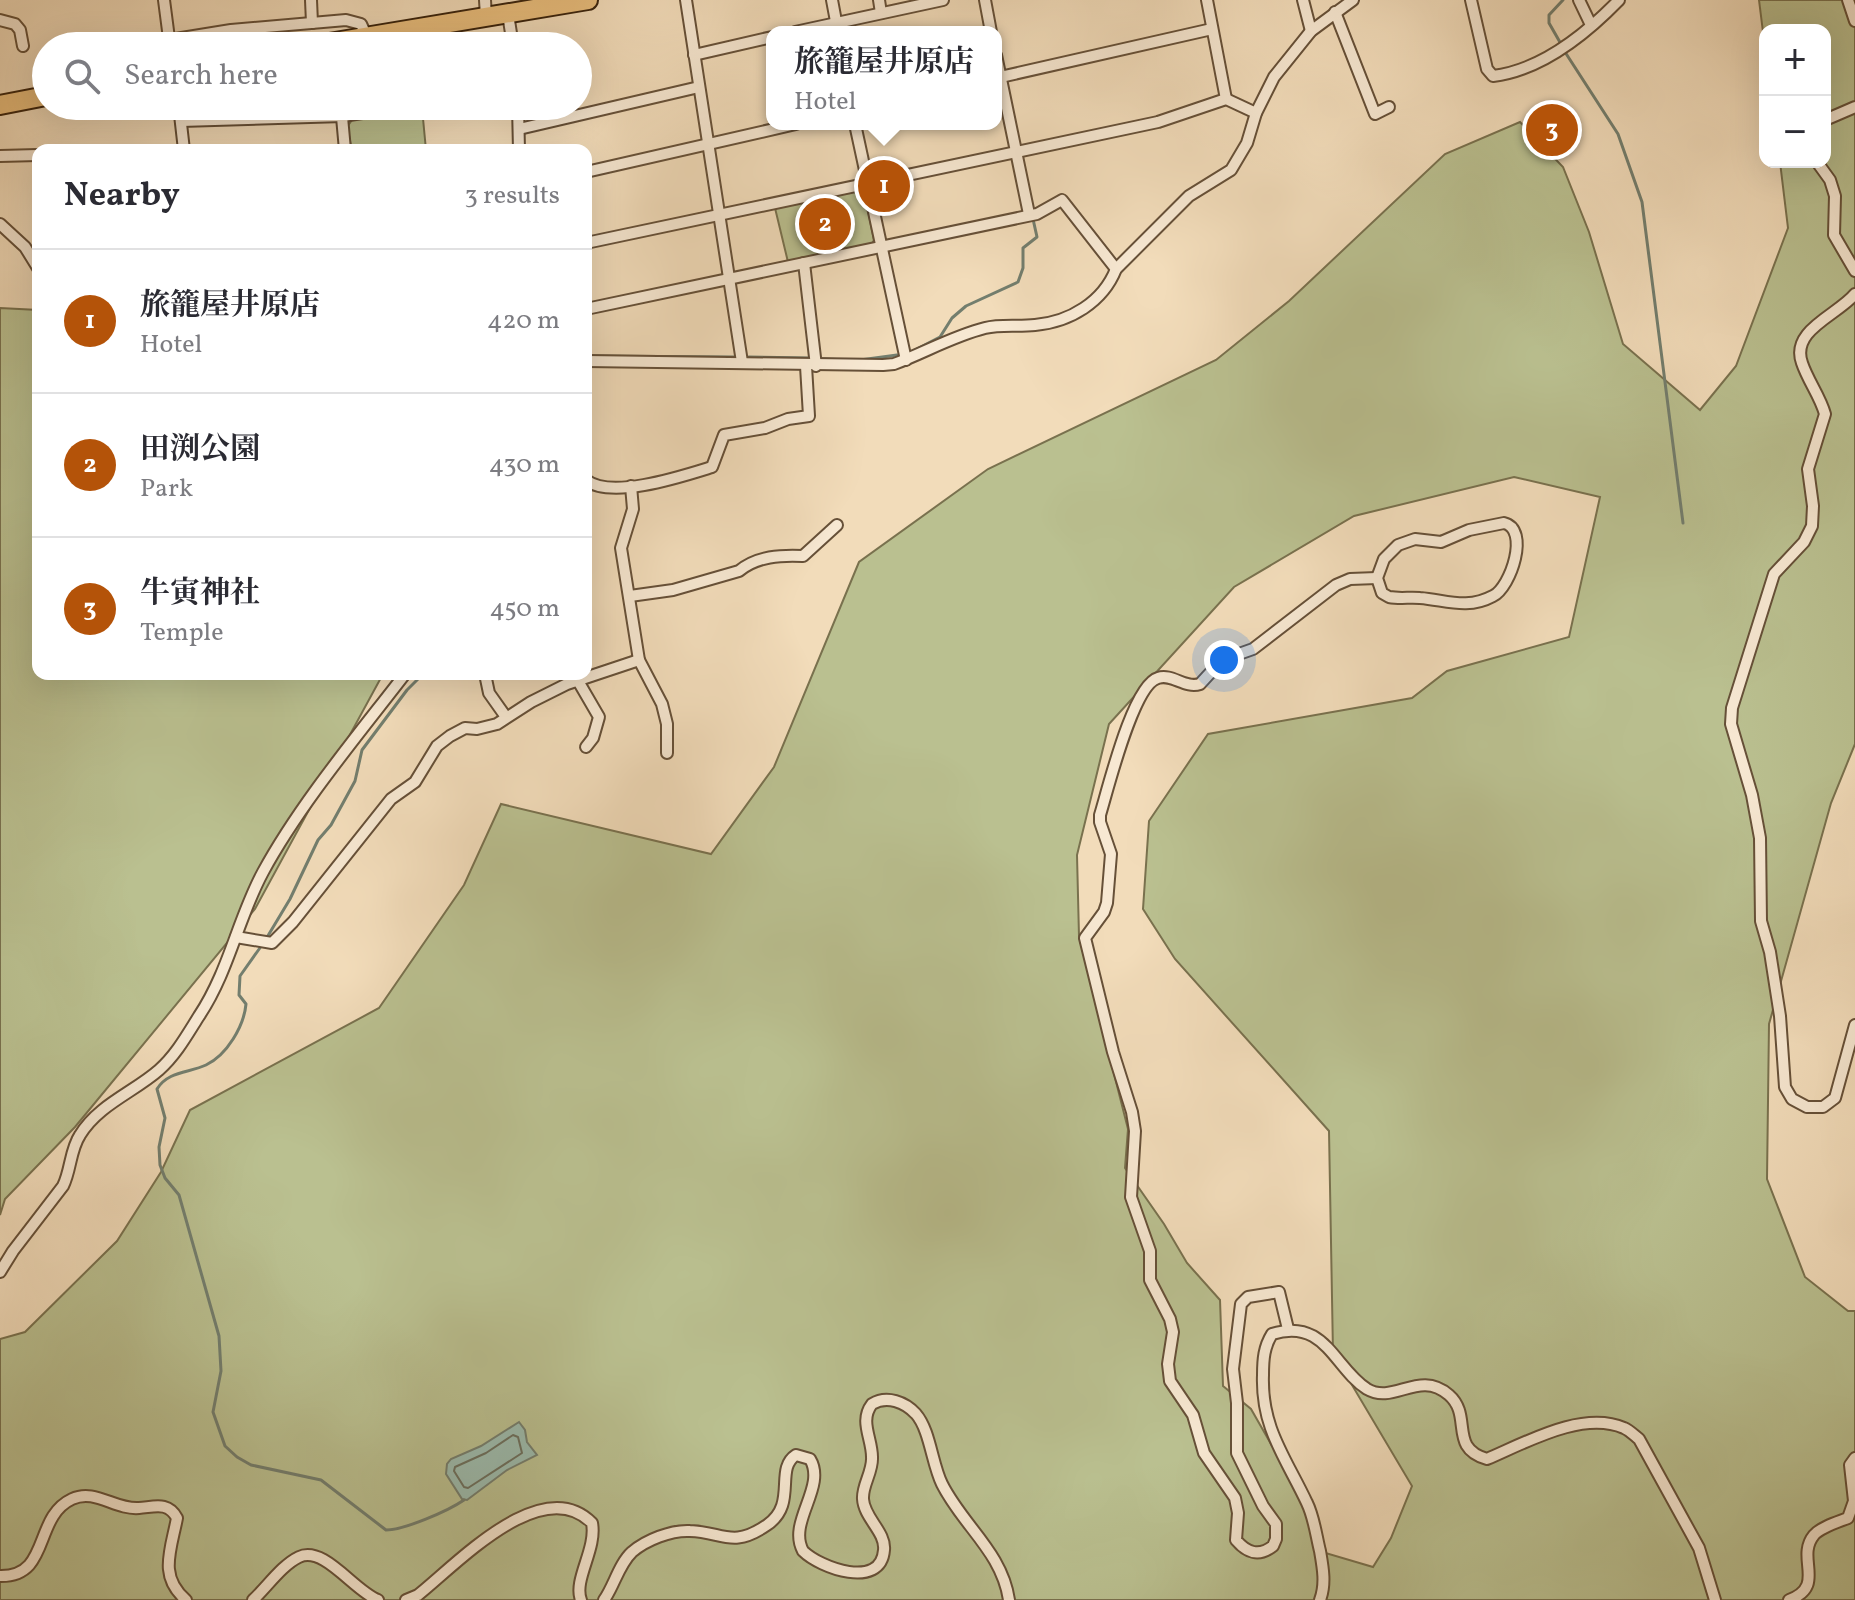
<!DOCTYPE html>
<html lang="en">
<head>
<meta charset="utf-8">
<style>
	:root { --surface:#fff; --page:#f2f2f3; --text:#2b2b33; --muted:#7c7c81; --line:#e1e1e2; --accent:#b45309 }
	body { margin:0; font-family:Vollkorn,"Noto Serif JP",serif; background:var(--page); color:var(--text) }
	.controls { position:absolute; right:24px; top:24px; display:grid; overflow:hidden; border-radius:16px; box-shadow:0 8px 32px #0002 }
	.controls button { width:72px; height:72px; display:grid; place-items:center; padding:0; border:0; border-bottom:2px solid var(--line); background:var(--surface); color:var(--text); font:40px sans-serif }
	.you { position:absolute; left:1224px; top:660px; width:28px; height:28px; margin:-20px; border:6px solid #fff; border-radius:50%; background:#1a73e8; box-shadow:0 0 0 12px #1a73e833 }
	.badge { display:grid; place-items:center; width:52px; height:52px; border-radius:50%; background:var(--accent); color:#fff; font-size:26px; font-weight:700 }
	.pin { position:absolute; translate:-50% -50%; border:4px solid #fff; box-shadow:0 2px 8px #0006 }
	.popup { position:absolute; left:766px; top:26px; width:236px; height:104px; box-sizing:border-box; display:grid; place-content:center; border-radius:16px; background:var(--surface); filter:drop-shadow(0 2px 6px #0005); font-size:26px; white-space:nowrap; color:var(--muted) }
	.popup b { font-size:30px; color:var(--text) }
	.popup::after { content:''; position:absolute; left:50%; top:100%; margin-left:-16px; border:16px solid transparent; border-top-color:var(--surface) }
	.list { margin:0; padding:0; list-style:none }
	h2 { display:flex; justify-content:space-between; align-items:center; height:104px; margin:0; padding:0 32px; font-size:34px }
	h2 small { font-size:26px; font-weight:400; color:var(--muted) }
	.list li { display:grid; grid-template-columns:52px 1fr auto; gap:24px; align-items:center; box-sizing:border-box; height:144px; padding:0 32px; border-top:2px solid var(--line) }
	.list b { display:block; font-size:30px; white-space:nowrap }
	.list p { margin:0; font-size:26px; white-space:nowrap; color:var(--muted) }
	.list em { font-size:26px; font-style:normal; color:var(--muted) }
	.icon { flex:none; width:44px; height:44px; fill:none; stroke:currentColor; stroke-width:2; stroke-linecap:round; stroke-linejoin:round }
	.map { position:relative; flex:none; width:1855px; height:1600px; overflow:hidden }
	.search { position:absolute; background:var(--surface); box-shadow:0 8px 32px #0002; left:32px; top:32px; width:560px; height:88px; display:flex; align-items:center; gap:20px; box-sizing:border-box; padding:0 28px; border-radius:44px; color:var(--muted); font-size:30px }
	.panel { position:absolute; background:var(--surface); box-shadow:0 8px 32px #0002; left:32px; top:144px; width:560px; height:536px; border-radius:16px }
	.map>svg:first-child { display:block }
	.green { fill:#bac090; stroke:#79714e; stroke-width:2; fill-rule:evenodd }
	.water { fill:#9bbcaf; stroke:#737e6e; stroke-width:2 }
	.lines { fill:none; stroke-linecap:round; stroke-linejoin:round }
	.shore { stroke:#6a6f5e; stroke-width:2 }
	.stream { stroke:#737e6e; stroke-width:3 }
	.street-casing { stroke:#665038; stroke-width:14 }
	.highway-casing { stroke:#38220c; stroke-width:22 }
	.street { stroke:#f7e8d2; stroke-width:10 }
	.highway { stroke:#e9be7d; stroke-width:18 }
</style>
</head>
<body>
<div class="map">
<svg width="1855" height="1600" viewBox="0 0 1855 1600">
	<rect width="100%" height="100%" fill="#f2dcba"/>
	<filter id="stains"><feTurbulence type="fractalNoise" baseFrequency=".0025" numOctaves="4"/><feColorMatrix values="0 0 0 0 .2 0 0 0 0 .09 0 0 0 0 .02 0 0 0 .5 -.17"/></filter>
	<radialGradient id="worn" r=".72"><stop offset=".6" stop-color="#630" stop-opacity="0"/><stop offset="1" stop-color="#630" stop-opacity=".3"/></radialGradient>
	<g class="green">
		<path d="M1759 0H1855V744L1831 803 1769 1024 1767 1179 1805 1277 1848 1311H1855V1600H0V1339L25 1332 117 1241 161 1172 190 1110 379 1008 464 885 501 804 711 854 774 767 859 562 988 469 1216 360 1289 301 1445 154 1520 122 1563 167 1589 232 1623 344 1700 410 1736 366 1788 228 1780 162H1825V30H1765V48ZM1514 477 1600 497 1569 637 1447 671 1412 698 1208 734 1149 821 1143 909 1175 959 1329 1131 1333 1353 1412 1486 1391 1538 1373 1567 1322 1552 1298 1491 1251 1409 1223 1386 1220 1300 1187 1263 1164 1224 1125 1168 1128 1129 1079 936 1077 855 1109 724 1234 587 1354 516Z"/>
		<polygon points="422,108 426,150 352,150 347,127 352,120"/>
		<polygon points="858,189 864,191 874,240 872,244 788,262 775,208"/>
		<polygon points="0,308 38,310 38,674 383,674 255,909 75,1127 5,1199 0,1215"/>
	</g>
	<polygon class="water" points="519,1422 525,1430 527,1442 537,1455 507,1470 467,1500 462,1499 446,1474 447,1464 451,1459 481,1446"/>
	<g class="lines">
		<polygon class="shore" points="513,1435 518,1437 522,1453 468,1488 464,1487 454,1471 455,1467 486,1453"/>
		<g class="stream">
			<polyline points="1561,44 1549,23 1549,15 1563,0"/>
			<polyline points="1565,52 1618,134 1642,202 1683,523"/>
			<polyline points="913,351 940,337 952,318 966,306 1018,282 1023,268 1023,248 1037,237 1033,219"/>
			<polyline points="586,356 737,357"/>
			<polyline points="749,357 810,358"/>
			<polyline points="820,359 852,360"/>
			<polyline points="860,360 897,355"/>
			<polyline points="266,939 290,899 318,840 331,825 355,781 362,750 407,690 423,674"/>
			<path d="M262 945 240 976 239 995 246 1004C244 1026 227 1055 206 1065 189 1073 168 1071 157 1089L165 1118 159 1147 160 1165 165 1178 179 1195 219 1336 221 1371 213 1412 225 1446 237 1457 251 1465 321 1480 386 1530C404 1530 448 1511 464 1500"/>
		</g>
		<defs>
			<g id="street">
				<polyline points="164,0 170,46"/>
				<polyline points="311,0 312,23"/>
				<polyline points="485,0 486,17"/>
				<polyline points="686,0 742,362"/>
				<polyline points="832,0 838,32"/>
				<polyline points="879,0 881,13"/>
				<polyline points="985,0 991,32"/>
				<polyline points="1207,0 1226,99"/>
				<polyline points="1303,0 1311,31"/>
				<path d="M1471 0 1487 69 1493 76C1542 70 1586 34 1619 0"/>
				<polyline points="1579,0 1591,25"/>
				<polyline points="1848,0 1855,21"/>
				<polyline points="1335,12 1375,114 1389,107"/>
				<polyline points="508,14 513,46"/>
				<polyline points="0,20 15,24 20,30 23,46"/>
				<polyline points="795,32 943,0"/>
				<polyline points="132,46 231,30 346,20 361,24 367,37"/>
				<polyline points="694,55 772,37"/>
				<polyline points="996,55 1029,214"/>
				<polyline points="996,78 1212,29"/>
				<polyline points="179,106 184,150"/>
				<polyline points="341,106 345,150"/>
				<polyline points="518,106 519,150"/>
				<polyline points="1825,120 1855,107"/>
				<polyline points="181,121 343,116 407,106"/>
				<polyline points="855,124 906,360"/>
				<polyline points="519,129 699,87"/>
				<polyline points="0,156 38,155"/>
				<polyline points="1817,162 1830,180 1835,196 1834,235 1855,271"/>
				<polyline points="586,172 796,124"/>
				<polyline points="0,224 25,247 38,268"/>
				<polyline points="586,243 1158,122 1226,99 1256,113"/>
				<polyline points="804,263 816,366"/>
				<path d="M1855 294C1838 315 1790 330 1802 363 1808 381 1820 396 1825 414L1808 469 1813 506 1812 526 1804 542 1774 574 1732 708 1731 724 1752 795 1760 838 1761 921 1770 952 1780 1016 1785 1087 1792 1099 1807 1107H1823L1835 1098 1855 1025"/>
				<polyline points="586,309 1037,214 1062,200 1116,269"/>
				<path d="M586 361 883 365 894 364C924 353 953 336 985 328 1001 324 1018 327 1035 325 1070 322 1103 302 1116 269L1189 196 1231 170 1247 143 1256 113 1274 77 1311 31 1353 0"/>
				<path d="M586 480C611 500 683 476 712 467L724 435 765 428 788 419 809 416 806 366"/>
				<polyline points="631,486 633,509 621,548 639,660 662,704 667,724 667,753"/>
				<path d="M1504 523C1530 529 1511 587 1493 596 1467 610 1446 600 1420 598 1410 597 1400 599 1389 597L1382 593 1377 578 1384 559 1398 545 1415 539 1441 542 1469 530Z"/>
				<path d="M630 596 673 590 739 571C757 556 781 555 803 556L837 525"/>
				<polyline points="485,674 489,693 506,717"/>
				<polyline points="574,674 599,717 593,738 586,747"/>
				<polyline points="236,937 272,943 293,922 391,799 415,782 437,746 450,736 465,728 477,729 497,724 531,702 567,684 639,660"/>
				<path d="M0 1272 13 1251 63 1186C71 1170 70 1150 80 1135 98 1105 134 1092 159 1070 176 1055 187 1035 199 1016 229 971 238 918 263 872 300 804 358 735 405 674"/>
				<path d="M1288 1329 1279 1292 1248 1297 1241 1304 1233 1369 1237 1403V1453L1263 1506 1276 1524V1539L1273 1546C1259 1557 1247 1553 1236 1540L1238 1513 1235 1498 1204 1453 1193 1415 1170 1381 1168 1364 1173 1332 1170 1319 1150 1280V1251L1131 1197 1135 1131 1132 1112 1113 1052 1085 938 1104 912 1107 903 1111 854 1100 822V815C1108 789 1133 685 1158 678 1172 673 1185 689 1200 684L1222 660 1253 649 1336 585 1350 579 1377 578"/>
				<path d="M0 1576C51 1577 33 1517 72 1499 95 1488 115 1510 139 1508 154 1507 168 1501 177 1518 171 1550 158 1576 186 1600"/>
				<path d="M253 1600C267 1587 282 1565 299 1557 324 1545 354 1591 378 1600"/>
				<path d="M406 1600 418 1595C456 1565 542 1472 592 1523 597 1549 573 1580 581 1600"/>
				<path d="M604 1600C614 1586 619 1564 632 1552 646 1540 671 1530 690 1531 723 1532 732 1549 767 1525 798 1504 774 1469 796 1455L810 1459C827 1487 787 1522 803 1551 820 1568 881 1590 884 1550 886 1532 864 1518 863 1499 862 1485 873 1472 872 1457 872 1438 859 1421 872 1404 887 1395 905 1402 916 1414 930 1430 932 1464 942 1484 963 1526 1002 1552 1009 1600"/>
				<path d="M1320 1600C1326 1584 1323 1568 1320 1551 1316 1535 1314 1517 1307 1503 1286 1458 1261 1428 1263 1375 1263 1359 1264 1347 1272 1334 1325 1317 1334 1368 1367 1389 1394 1405 1419 1369 1449 1395 1473 1416 1448 1448 1487 1459 1525 1443 1582 1410 1624 1428 1629 1430 1634 1435 1639 1439L1699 1548 1715 1600"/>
				<path d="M1789 1600C1827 1586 1795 1558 1814 1535 1821 1527 1838 1522 1848 1518L1854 1501 1850 1465 1855 1458"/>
			</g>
			<g id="highway">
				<polyline points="311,46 588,0"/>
				<polyline points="0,105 46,96"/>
			</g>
		</defs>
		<use href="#street" class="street-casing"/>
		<use href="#highway" class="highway-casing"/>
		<use href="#street" class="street"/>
		<use href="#highway" class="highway"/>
	</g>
	<rect width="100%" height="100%" filter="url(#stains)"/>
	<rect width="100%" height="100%" fill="url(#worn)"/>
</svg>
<div class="controls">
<button>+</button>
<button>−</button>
</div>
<div class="you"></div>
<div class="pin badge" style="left:884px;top:186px">1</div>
<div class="popup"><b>旅籠屋井原店</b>Hotel</div>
<div class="pin badge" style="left:825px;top:224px">2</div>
<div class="pin badge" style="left:1552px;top:130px">3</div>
<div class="search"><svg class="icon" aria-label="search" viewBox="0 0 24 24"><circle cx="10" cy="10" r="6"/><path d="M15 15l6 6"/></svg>Search here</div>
<section class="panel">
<h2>Nearby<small>3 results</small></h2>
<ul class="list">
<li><span class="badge">1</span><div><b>旅籠屋井原店</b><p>Hotel</p></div><em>420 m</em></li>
<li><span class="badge">2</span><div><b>田渕公園</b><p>Park</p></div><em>430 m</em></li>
<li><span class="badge">3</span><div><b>牛寅神社</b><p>Temple</p></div><em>450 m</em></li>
</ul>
</section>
</div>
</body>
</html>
